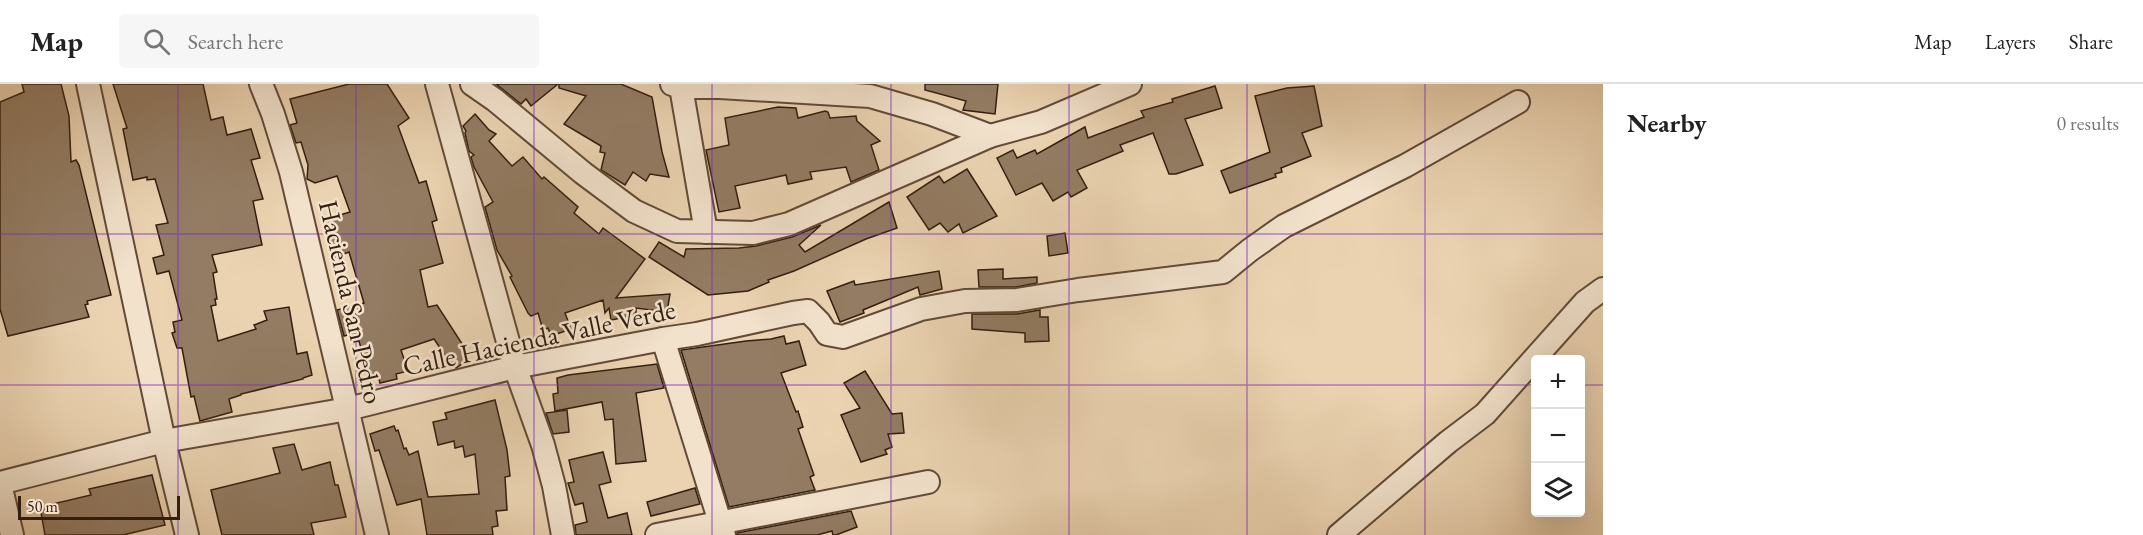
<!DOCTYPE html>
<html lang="en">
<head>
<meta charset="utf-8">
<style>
	:root { --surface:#fff; --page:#f6f6f6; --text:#222; --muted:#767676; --line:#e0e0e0 }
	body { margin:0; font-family:"EB Garamond",serif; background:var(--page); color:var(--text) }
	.controls { position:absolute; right:18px; bottom:18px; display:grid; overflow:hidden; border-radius:6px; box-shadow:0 6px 24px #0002 }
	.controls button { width:54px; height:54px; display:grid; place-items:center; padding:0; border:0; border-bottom:2px solid var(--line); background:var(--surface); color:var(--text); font:30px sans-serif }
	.scale { position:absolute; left:18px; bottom:15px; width:162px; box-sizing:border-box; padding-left:6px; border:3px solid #331e0f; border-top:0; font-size:16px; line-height:21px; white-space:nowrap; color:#331e0f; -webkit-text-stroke:4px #f2e2cc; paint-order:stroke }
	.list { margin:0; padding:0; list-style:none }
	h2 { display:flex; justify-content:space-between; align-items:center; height:78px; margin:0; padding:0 24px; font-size:26px }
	h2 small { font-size:20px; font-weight:400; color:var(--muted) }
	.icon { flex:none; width:33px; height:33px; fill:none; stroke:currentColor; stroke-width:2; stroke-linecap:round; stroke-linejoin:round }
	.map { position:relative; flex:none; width:1603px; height:451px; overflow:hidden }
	header { display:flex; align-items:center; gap:36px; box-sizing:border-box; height:84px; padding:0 30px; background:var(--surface); border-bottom:2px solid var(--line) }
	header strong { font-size:28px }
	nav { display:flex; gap:33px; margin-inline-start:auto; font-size:21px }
	.search { width:420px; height:54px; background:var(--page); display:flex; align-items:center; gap:15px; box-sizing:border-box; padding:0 21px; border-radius:6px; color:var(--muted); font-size:22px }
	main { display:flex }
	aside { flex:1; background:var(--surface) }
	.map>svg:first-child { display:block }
	.building { fill:#937c63; stroke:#331e0f; stroke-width:1.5 }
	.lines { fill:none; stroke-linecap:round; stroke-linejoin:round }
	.minor-casing { stroke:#614b38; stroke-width:26 }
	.minor { stroke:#f2e2cc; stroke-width:22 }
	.grid { fill:none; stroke:#7b2cbf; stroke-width:1.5; stroke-opacity:0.55 }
	.labels { text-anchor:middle; stroke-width:5; stroke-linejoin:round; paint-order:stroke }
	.street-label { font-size:27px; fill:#331e0f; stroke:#f2e2cc }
</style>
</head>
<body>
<header>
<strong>Map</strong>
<div class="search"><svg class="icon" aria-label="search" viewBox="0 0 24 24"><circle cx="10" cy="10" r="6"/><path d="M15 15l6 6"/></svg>Search here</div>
<nav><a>Map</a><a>Layers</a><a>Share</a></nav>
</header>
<main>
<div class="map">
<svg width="1603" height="451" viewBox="0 0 1603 451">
	<rect width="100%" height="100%" fill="#ebd3b1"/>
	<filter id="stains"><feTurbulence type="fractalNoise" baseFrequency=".00333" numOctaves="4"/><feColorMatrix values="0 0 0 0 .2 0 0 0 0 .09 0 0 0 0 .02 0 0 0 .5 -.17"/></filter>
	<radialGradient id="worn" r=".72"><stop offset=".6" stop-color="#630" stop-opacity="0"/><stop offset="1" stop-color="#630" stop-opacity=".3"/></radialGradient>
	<g class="building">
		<polygon points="22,0 61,0 69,32 71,78 76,76 79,81 111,211 87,217 88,220 85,221 89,233 8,252 0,225 0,18 24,8"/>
		<polygon points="113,0 203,0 211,36 223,33 227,51 251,45 260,74 251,76 263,115 253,117 262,161 212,171 217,188 213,189 217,215 215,215 216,221 211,222 218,257 256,245 254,241 267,236 264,227 289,223 297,270 307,268 312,291 303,294 303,295 241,310 241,311 229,315 232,328 200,337 194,312 191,313 182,264 177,264 172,249 175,248 173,238 182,236 169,187 157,190 153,174 164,171 156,141 168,139 155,95 147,96 147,93 133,96 123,45 127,44"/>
		<polygon points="349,0 387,0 409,34 398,42 419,99 426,97 437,136 432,138 443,179 420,186 428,223 437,221 468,269 466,271 469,275 456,284 451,280 434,255 401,266 408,287 396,290 397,295 380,299 378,291 368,289 359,257 354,258 351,250 344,252 337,226 364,219 349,168 336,173 323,136 350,128 337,92 315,99 307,95 308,81 301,58 296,59 290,41 297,39 290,15"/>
		<polygon points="496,0 558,0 531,22 526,15 521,20"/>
		<polygon points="559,0 621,0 652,13 662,68 669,93 650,90 646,97 633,88 625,101 601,86 605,69 600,68 601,62 564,40 586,12 559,4"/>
		<polygon points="925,0 998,0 995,30 963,26 966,17 925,6"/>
		<polygon points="1215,2 1222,24 1185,35 1203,81 1176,90 1169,90 1153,49 1120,61 1123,67 1077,86 1087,104 1071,113 1068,108 1053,117 1042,99 1016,111 997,74 1013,66 1017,74 1035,66 1037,70 1085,43 1088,54 1144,33 1141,27 1173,18 1172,15"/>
		<polygon points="1314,2 1322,42 1302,49 1311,72 1281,84 1282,88 1275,90 1276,93 1230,109 1221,87 1270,68 1255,12 1287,4"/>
		<polygon points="778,23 796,24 798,34 825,27 828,28 830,34 856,32 857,37 880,57 871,61 879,86 851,98 846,83 810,88 812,95 788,100 786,91 735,102 740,124 719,128 706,66 729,61 725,34"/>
		<polygon points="475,30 489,46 496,50 489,57 512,82 523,73 542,95 544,93 578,123 574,129 599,150 603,144 645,175 616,214 670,210 667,228 636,224 636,231 611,236 609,224 605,229 603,216 565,229 571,245 551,252 548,244 543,246 538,229 531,232 528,229 510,193 512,192 497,166 485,123 493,118 474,83 471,73 474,71 469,67 465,49 466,47 463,42"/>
		<polygon points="967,85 997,132 963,149 959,140 948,148 940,139 929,146 907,113 939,92 944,99"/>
		<polygon points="889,118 897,144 866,155 794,187 768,196 769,198 748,207 708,211 649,173 659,158 684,173 686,165 739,164 756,162 792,153 821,141 799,161 805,168"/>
		<polygon points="1065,149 1068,169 1049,172 1047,152"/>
		<polygon points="1003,185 1003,195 1037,193 1037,199 1016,203 979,203 978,186"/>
		<polygon points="939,187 942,205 920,211 918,203 863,226 864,229 840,238 827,207 854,197 855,201"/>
		<polygon points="1040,226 1040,233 1048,233 1049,257 1025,258 1025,249 972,245 972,230 1017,230"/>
		<polygon points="784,252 786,260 799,257 806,281 781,289 796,328 798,327 803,343 798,345 814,391 810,393 815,406 729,423 681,266 746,257 771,255"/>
		<polygon points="657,280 664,304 636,309 646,377 616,380 613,335 605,336 602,318 555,327 553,310 558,309 557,294 568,291"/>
		<polygon points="865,287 892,330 902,329 904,349 888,350 892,363 885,366 887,370 861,378 841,331 860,324 844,299"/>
		<polygon points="495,316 507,366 510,392 505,393 507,426 496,427 498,442 492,443 493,451 427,451 421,415 397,421 379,366 375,367 370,350 394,342 396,347 398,346 404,365 406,364 409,371 418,367 428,413 479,410 475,370 465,373 463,362 455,364 454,357 438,361 433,338 447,335 445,329"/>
		<polygon points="567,326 569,348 553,350 546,329"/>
		<polygon points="294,360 302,386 330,378 335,401 338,401 346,433 311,439 314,451 222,451 211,406 280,389 273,364"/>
		<polygon points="603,368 611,398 599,401 608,434 627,429 632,451 576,451 575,441 587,438 583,419 575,421 568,399 574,398 569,376"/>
		<polygon points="152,391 165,441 123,451 45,451 40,423 91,411 89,405"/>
		<polygon points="695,404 700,420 651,432 647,418"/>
		<polygon points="851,427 857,443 836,451 833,451 832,447 817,451 737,451 737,449"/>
	</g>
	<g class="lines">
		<defs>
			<g id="minor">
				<polyline points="88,0 164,357 187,451"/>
				<polyline points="261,0 273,30 291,88 377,451"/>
				<polyline points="437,0 515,283 543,361 554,402 563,451"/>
				<polyline points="472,0 495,16 583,89 634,127 677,147 753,149 789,140 990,52 1041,38 1130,0"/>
				<polyline points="672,0 681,3 720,3 870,12 932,30 990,52"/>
				<polyline points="681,3 706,148"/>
				<polyline points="663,255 724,451"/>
				<polyline points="0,399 164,357 348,325 515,283 663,255 697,250 793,229 808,227 819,238 827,250 843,253 921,225 965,217 1017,216 1078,206 1223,188 1250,166 1284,142 1405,82 1518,18"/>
				<polyline points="0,400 12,451"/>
				<polyline points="657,451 928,398"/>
				<polyline points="1339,451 1448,358 1485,330 1585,218 1603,205"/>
			</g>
		</defs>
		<use href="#minor" class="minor-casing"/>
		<use href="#minor" class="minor"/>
	</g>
	<path class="grid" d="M178 0V451M356 0V451M534 0V451M712 0V451M891 0V451M1069 0V451M1247 0V451M1425 0V451M0 150H1603M0 301H1536M1580 301H1603"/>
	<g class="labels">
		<g class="street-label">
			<text transform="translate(351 218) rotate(77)" y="9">Hacienda San Pedro</text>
			<text transform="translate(539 254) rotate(-12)" y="9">Calle Hacienda Valle Verde</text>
		</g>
	</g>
	<rect width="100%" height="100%" filter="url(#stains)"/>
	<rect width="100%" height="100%" fill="url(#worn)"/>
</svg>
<div class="controls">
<button>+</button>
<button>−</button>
<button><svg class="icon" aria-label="layers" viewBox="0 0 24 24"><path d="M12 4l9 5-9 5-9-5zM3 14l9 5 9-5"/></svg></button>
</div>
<div class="scale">50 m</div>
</div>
<aside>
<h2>Nearby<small>0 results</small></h2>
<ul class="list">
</ul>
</aside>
</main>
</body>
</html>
